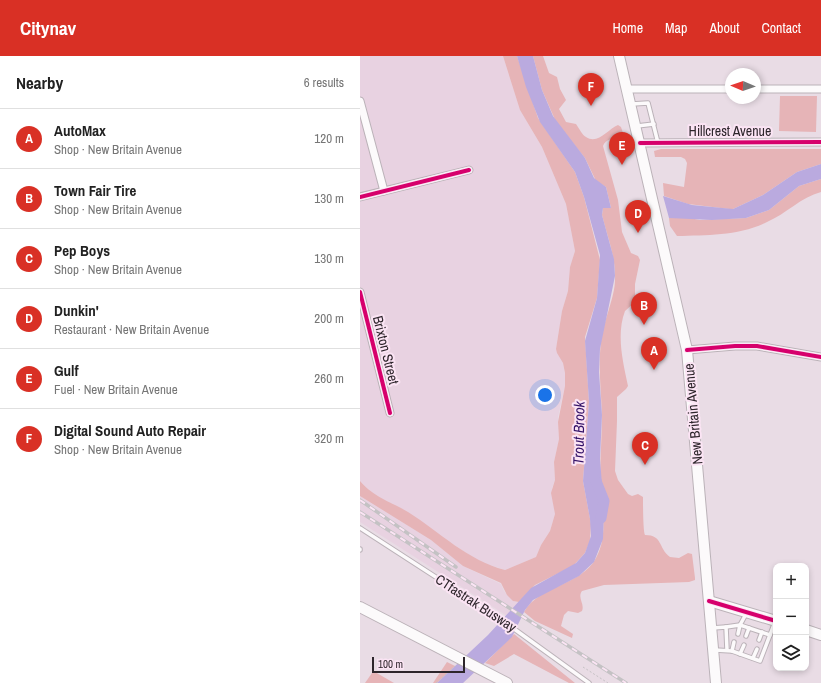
<!DOCTYPE html>
<html lang="en">
<head>
<meta charset="utf-8">
<style>
	:root { --surface:#fff; --page:#f6f6f6; --text:#222; --muted:#767676; --line:#e0e0e0; --accent:#d93025 }
	body { margin:0; font-family:"Archivo Narrow",sans-serif; background:var(--page); color:var(--text) }
	.controls { position:absolute; right:12px; bottom:12px; display:grid; overflow:hidden; border-radius:8px; box-shadow:0 2px 6px #0003 }
	.controls button { width:36px; height:36px; display:grid; place-items:center; padding:0; border:0; border-bottom:1px solid var(--line); background:var(--surface); color:var(--text); font:20px sans-serif }
	.compass { position:absolute; left:365px; top:12px; width:36px; height:36px; border-radius:50%; background:var(--surface); box-shadow:0 2px 6px #0003; rotate:272deg }
	.scale { position:absolute; left:12px; bottom:10px; width:93px; box-sizing:border-box; padding-left:4px; border:2px solid #2d252b; border-top:0; font-size:11px; line-height:14px; white-space:nowrap; color:#2d252b; -webkit-text-stroke:3px #fbe4f4; paint-order:stroke }
	.you { position:absolute; left:185px; top:339px; width:14px; height:14px; margin:-10px; border:3px solid #fff; border-radius:50%; background:#1a73e8; box-shadow:0 0 0 6px #1a73e833 }
	.badge { display:grid; place-items:center; width:26px; height:26px; border-radius:50%; background:var(--accent); color:#fff; font-size:13px; font-weight:700 }
	.pin { position:absolute; translate:-50% -33px; filter:drop-shadow(0 1px 2px #0008) }
	.pin::after { content:''; position:absolute; top:21px; width:14px; height:12px; background:inherit; clip-path:polygon(0 0,100% 0,50% 100%) }
	.list { margin:0; padding:0; list-style:none }
	h2 { display:flex; justify-content:space-between; align-items:center; height:52px; margin:0; padding:0 16px; font-size:17px }
	h2 small { font-size:13px; font-weight:400; color:var(--muted) }
	.list li { display:grid; grid-template-columns:26px 1fr auto; gap:12px; align-items:center; box-sizing:border-box; height:60px; padding:0 16px; border-top:1px solid var(--line) }
	.list b { display:block; font-size:15px; white-space:nowrap }
	.list p { margin:0; font-size:13px; white-space:nowrap; color:var(--muted) }
	.list em { font-size:13px; font-style:normal; color:var(--muted) }
	.icon { flex:none; width:22px; height:22px; fill:none; stroke:currentColor; stroke-width:2; stroke-linecap:round; stroke-linejoin:round }
	.map { position:relative; flex:none; width:461px; height:627px; overflow:hidden }
	header { display:flex; align-items:center; gap:24px; box-sizing:border-box; height:56px; padding:0 20px; background:var(--accent); color:#fff }
	header strong { font-size:19px }
	nav { display:flex; gap:22px; margin-inline-start:auto; font-size:14px }
	main { display:flex }
	aside { flex:1; background:var(--surface) }
	.map>svg:first-child { display:block }
	.built { fill:#e8d2e1 }
	.green { fill:#e6b4b7 }
	.water { fill:#baaadf }
	.lines { fill:none; stroke-linecap:round; stroke-linejoin:round }
	.river { stroke:#baaadf; stroke-width:11 }
	.lane-casing { stroke:#bbb2b8; stroke-width:5.5 }
	.street-casing { stroke:#bbb2b8; stroke-width:9 }
	.secondary-casing { stroke:#bbb2b8; stroke-width:12 }
	.path { stroke:#c5c1c4; stroke-width:1; stroke-dasharray:2 2; stroke-linecap:butt }
	.lane { stroke:#fcfafb; stroke-width:3.5 }
	.street { stroke:#fcfafb; stroke-width:7 }
	.secondary { stroke:#fcfafb; stroke-width:10 }
	.rail-casing { stroke:#c4c2c4; stroke-width:3.5 }
	.rail { stroke:#fbe4f4; stroke-width:2; stroke-dasharray:6; stroke-linecap:butt }
	.cycleway-casing { stroke:#fbe4f4; stroke-width:6 }
	.cycleway { stroke:#d6006c; stroke-width:4 }
	.labels { text-anchor:middle; stroke-width:4; stroke-linejoin:round; paint-order:stroke }
	.street-label { font-size:14px; fill:#2d252b; stroke:#fbe4f4 }
	.water-label { font-size:15px; font-style:italic; fill:#351368; stroke:#fbe4f4 }
</style>
</head>
<body>
<header>
<strong>Citynav</strong>
<nav><a>Home</a><a>Map</a><a>About</a><a>Contact</a></nav>
</header>
<main>
<aside>
<h2>Nearby<small>6 results</small></h2>
<ul class="list">
<li><span class="badge">A</span><div><b>AutoMax</b><p>Shop · New Britain Avenue</p></div><em>120 m</em></li>
<li><span class="badge">B</span><div><b>Town Fair Tire</b><p>Shop · New Britain Avenue</p></div><em>130 m</em></li>
<li><span class="badge">C</span><div><b>Pep Boys</b><p>Shop · New Britain Avenue</p></div><em>130 m</em></li>
<li><span class="badge">D</span><div><b>Dunkin'</b><p>Restaurant · New Britain Avenue</p></div><em>200 m</em></li>
<li><span class="badge">E</span><div><b>Gulf</b><p>Fuel · New Britain Avenue</p></div><em>260 m</em></li>
<li><span class="badge">F</span><div><b>Digital Sound Auto Repair</b><p>Shop · New Britain Avenue</p></div><em>320 m</em></li>
</ul>
</aside>
<div class="map">
<svg width="461" height="627" viewBox="0 0 461 627">
	<rect width="100%" height="100%" fill="#e9dce5"/>
	<g class="built">
		<polygon points="0,0 143,0 160,54 182,91 206,148 215,195 210,211 208,235 202,255 196,293 203,307 205,317 205,330 198,361 199,383 194,406 195,424 192,432 195,458 190,475 181,489 176,501 145,514 120,506 32,448 15,440 0,425"/>
		<polygon points="0,440 71,484 103,510 141,528 144,535 153,545 159,546 147,560 0,466"/>
	</g>
	<g class="green">
		<path d="M143 0H157L178 62 215 116 224 141 240 204 237 242 225 281 229 346 223 425 231 468 230 485 225 497 213 510 175 529 159 546 153 545 147 539 141 527 103 510 71 484 0 440V425C16 443 30 445 48 456 81 477 107 504 145 514L176 501 181 489 190 475 195 458 191 437 195 424 194 406 199 383 198 366 205 330V317L203 307 197 297 196 293 202 255 208 235 210 211 215 195 206 148 182 91 160 54Z"/>
		<path d="M173 0H183L189 17 197 21 200 33 206 44 199 53 206 66 216 68C219 72 222 79 226 81 238 89 248 73 258 69L261 71 263 77 262 80C255 82 245 83 243 90L258 144 262 176 271 197 278 200 280 204 275 228V246L265 255C256 279 263 306 268 330L266 333 257 341V365L255 415 258 424 268 438 272 440 278 438 283 441C283 447 283 476 285 479 303 479 298 492 310 501L319 502 328 497 332 498 335 522V524L329 526 244 529 222 535C217 542 225 548 222 555L218 557 208 555 204 559 201 570 213 578 212 582 175 565 164 556C179 529 221 530 236 502 247 482 243 459 241 437 239 411 242 385 242 358 241 334 238 310 241 286 243 266 255 241 255 224 256 201 247 180 242 159L243 152H251L246 131 236 125 225 102 196 66 182 34Z"/>
		<polygon points="420,40 457,40 456,76 419,75"/>
		<polygon points="301,93 461,93 461,108 437,116 403,139 373,153 369,153 328,148 304,140 303,127 324,131 327,107 325,103 321,101 295,101 294,95"/>
		<path d="M461 123V136C441 141 426 158 407 166 379 180 347 179 317 180L310 170 309 162 324 161 340 164 386 162 409 154 439 130Z"/>
		<polygon points="154,578 215,627 209,627 154,598 134,610 125,607"/>
		<polygon points="87,606 95,610 77,627 73,627"/>
		<polygon points="15,616 34,627 5,627 12,617"/>
	</g>
	<g class="water">
		<polygon points="157,0 173,0 182,34 193,60 225,102 234,122 246,131 251,152 243,152 242,159 254,203 255,220 240,293 239,316 242,359 240,403 244,454 243,483 234,506 219,520 173,544 165,554 152,581 103,627 77,627 128,579 171,532 216,507 225,497 231,480 230,463 223,425 229,346 225,285 237,242 240,199 224,141 215,116 180,66 166,31"/>
		<polygon points="461,108 461,123 439,130 409,154 386,162 352,164 309,162 303,140 332,149 373,153 403,139 437,116"/>
	</g>
	<g class="lines">
		<polyline class="river" points="236,425 244,445 241,462"/>
		<defs>
			<g id="lane">
				<polyline points="272,48 288,47 298,87"/>
				<polyline points="277,70 294,68"/>
				<polyline points="0,472 139,562 229,627"/>
				<polyline points="0,493 0,494"/>
				<polyline points="386,558 380,569 410,579 415,566"/>
				<polyline points="366,571 380,569 378,578"/>
				<polyline points="352,572 366,571 367,594"/>
				<polyline points="386,580 389,572"/>
				<polyline points="399,584 402,576"/>
				<polyline points="355,594 372,595 400,605 410,579"/>
				<polyline points="372,595 374,586"/>
				<polyline points="380,598 384,589"/>
				<polyline points="393,602 397,593"/>
			</g>
			<g id="street">
				<polyline points="267,33 371,33"/>
				<polyline points="395,33 461,33"/>
				<polyline points="0,45 24,135"/>
				<polyline points="280,87 461,86"/>
				<polyline points="0,141 109,114"/>
				<polyline points="0,236 30,357"/>
				<polyline points="327,294 375,290 397,290 461,301"/>
			</g>
			<g id="secondary">
				<polyline points="259,0 327,294 356,627"/>
				<polyline points="349,545 416,565"/>
				<polyline points="0,551 147,627"/>
				<polyline points="446,574 461,579"/>
			</g>
		</defs>
		<use href="#lane" class="lane-casing"/>
		<use href="#street" class="street-casing"/>
		<use href="#secondary" class="secondary-casing"/>
		<g class="path">
			<polyline points="223,611 248,627"/>
			<polyline points="76,627 95,610"/>
		</g>
		<use href="#lane" class="lane"/>
		<use href="#street" class="street"/>
		<use href="#secondary" class="secondary"/>
		<defs>
			<g id="rail">
				<polyline points="0,444 96,511"/>
				<polyline points="0,456 266,627"/>
			</g>
		</defs>
		<use href="#rail" class="rail-casing"/>
		<use href="#rail" class="rail"/>
		<defs>
			<g id="cycleway">
				<polyline points="280,87 461,86"/>
				<polyline points="0,141 109,114"/>
				<polyline points="0,236 30,357"/>
				<polyline points="327,294 375,290 397,290 461,301"/>
				<polyline points="349,545 416,565"/>
			</g>
		</defs>
		<use href="#cycleway" class="cycleway-casing"/>
		<use href="#cycleway" class="cycleway"/>
	</g>
	<g class="labels">
		<g class="street-label">
			<text x="370" y="80">Hillcrest Avenue</text>
			<text transform="translate(26 294) rotate(76)" y="5">Brixton Street</text>
			<text transform="translate(333 358) rotate(-95)" y="5">New Britain Avenue</text>
			<text transform="translate(116 547) rotate(33)" y="5">CTfastrak Busway</text>
		</g>
		<g class="water-label">
			<text transform="translate(219 377) rotate(-89)" y="5">Trout Brook</text>
		</g>
	</g>
</svg>
<div class="controls">
<button>+</button>
<button>−</button>
<button><svg class="icon" aria-label="layers" viewBox="0 0 24 24"><path d="M12 4l9 5-9 5-9-5zM3 14l9 5 9-5"/></svg></button>
</div>
<svg class="compass" viewBox="-18 -18 36 36"><path d="M0-13l5 13h-10z" fill="#e53935"/><path d="M0 13l5-13h-10z" fill="#767676"/></svg>
<div class="scale">100 m</div>
<div class="you"></div>
<div class="pin badge" style="left:294px;top:314px">A</div>
<div class="pin badge" style="left:284px;top:269px">B</div>
<div class="pin badge" style="left:285px;top:409px">C</div>
<div class="pin badge" style="left:278px;top:177px">D</div>
<div class="pin badge" style="left:262px;top:109px">E</div>
<div class="pin badge" style="left:231px;top:50px">F</div>
</div>
</main>
</body>
</html>
